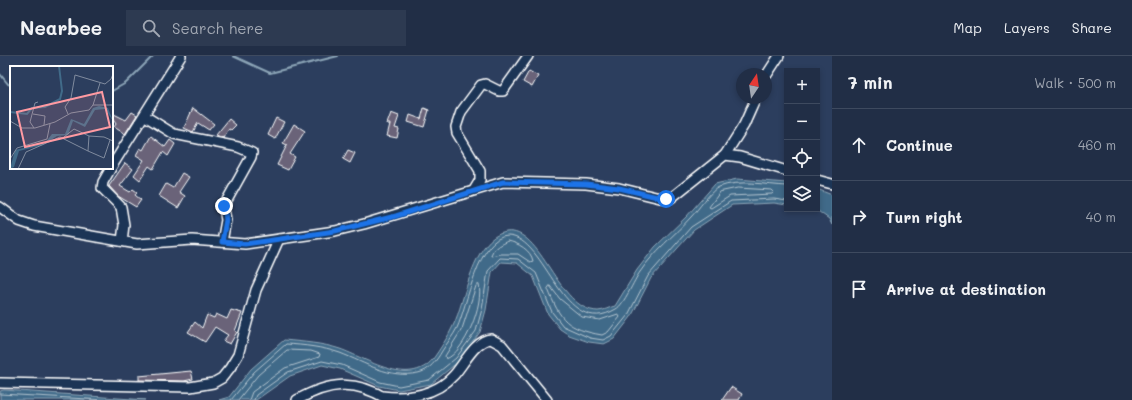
<!DOCTYPE html>
<html lang="en">
<head>
<meta charset="utf-8">
<style>
	:root { --surface:#212e46; --page:#2d3a51; --text:#f1f3f6; --muted:#a2a8b3; --line:#3e4a5f }
	body { margin:0; font-family:Mali,sans-serif; background:var(--page); color:var(--text) }
	.controls { position:absolute; right:12px; top:12px; display:grid; overflow:hidden; border-radius:0px; box-shadow:0 2px 6px #0003 }
	.controls button { width:36px; height:36px; display:grid; place-items:center; padding:0; border:0; border-bottom:1px solid var(--line); background:var(--surface); color:var(--text); font:20px sans-serif }
	.compass { position:absolute; left:736px; top:12px; width:36px; height:36px; border-radius:50%; background:var(--surface); box-shadow:0 2px 6px #0003; rotate:13deg }
	.stop { position:absolute; width:12px; height:12px; margin:-9px; border:3px solid #1a73e8; border-radius:50%; background:#fff }
	.stop.end { background:#1a73e8; border-color:#fff; box-shadow:0 1px 4px #0008 }
	.list { margin:0; padding:0; list-style:none }
	h2 { display:flex; justify-content:space-between; align-items:center; height:52px; margin:0; padding:0 16px; font-size:17px }
	h2 small { font-size:13px; font-weight:400; color:var(--muted) }
	.list li { display:grid; grid-template-columns:26px 1fr auto; gap:12px; align-items:center; box-sizing:border-box; height:72px; padding:0 16px; border-top:1px solid var(--line) }
	.list b { display:block; font-size:15px; white-space:nowrap }
	.list em { font-size:13px; font-style:normal; color:var(--muted) }
	.icon { flex:none; width:22px; height:22px; fill:none; stroke:currentColor; stroke-width:2; stroke-linecap:round; stroke-linejoin:round }
	.map { position:relative; flex:none; width:832px; height:344px; overflow:hidden }
	header { display:flex; align-items:center; gap:24px; box-sizing:border-box; height:56px; padding:0 20px; background:var(--surface); border-bottom:1px solid var(--line) }
	header strong { font-size:19px }
	nav { display:flex; gap:22px; margin-inline-start:auto; font-size:14px }
	.search { width:280px; height:36px; background:var(--page); display:flex; align-items:center; gap:10px; box-sizing:border-box; padding:0 14px; border-radius:0px; color:var(--muted); font-size:15px }
	main { display:flex }
	aside { flex:1; background:var(--surface) }
	.map>svg:first-child { display:block }
	.water { fill:#416b89; stroke:#8da6b8 }
	.lines { fill:none; stroke-linecap:round; stroke-linejoin:round }
	.shore { stroke:#b3c4d0; stroke-width:1 }
	.stream { stroke:#8da6b8; stroke-width:2 }
	.building { fill:#6a6479; stroke:#fff }
	.minor-casing { stroke:#fff; stroke-width:12 }
	.minor { stroke:#1d3557; stroke-width:9 }
	.route { stroke:#1a73e8; stroke-width:5 }
	.inset-river { fill:none; stroke:#416b89; stroke-width:2 }
	.inset-road { fill:none; stroke:#808b9e; stroke-width:1 }
	.view { fill:#ff9aa2; fill-opacity:0.15; stroke:#ff9aa2; stroke-width:2 }
	.inset-edge { fill:none; stroke:#fff; stroke-width:2 }
</style>
</head>
<body>
<header>
<strong>Nearbee</strong>
<div class="search"><svg class="icon" aria-label="search" viewBox="0 0 24 24"><circle cx="10" cy="10" r="6"/><path d="M15 15l6 6"/></svg>Search here</div>
<nav><a>Map</a><a>Layers</a><a>Share</a></nav>
</header>
<main>
<div class="map">
<svg width="832" height="344" viewBox="0 0 832 344">
	<rect width="100%" height="100%" fill="#2c3e5e"/>
	<filter id="ink" filterUnits="userSpaceOnUse"><feTurbulence type="fractalNoise" baseFrequency=".025" numOctaves="2"/><feDisplacementMap in="SourceGraphic" scale="8" xChannelSelector="R" yChannelSelector="G"/><feConvolveMatrix kernelMatrix="1 2 1 2 8 2 1 2 1" color-interpolation-filters="sRGB"/></filter>
	<g filter="url(#ink)">
		<g class="water">
			<path d="M737 123 787 127V149L774 147 732 149 694 174 651 222 631 261 614 283 604 288 589 286 569 279 560 273 548 258 533 220 517 207 501 206 492 216 486 254 480 276 459 305 431 328 399 334 379 330 340 313 322 309 290 320 256 344H219L229 341 251 313 284 284C303 286 322 287 340 293 366 302 409 332 433 303 440 293 448 281 453 270 466 244 472 182 506 176 542 170 557 254 598 255 603 255 610 251 615 250L637 214 655 191 687 160 715 128Z"/>
			<polygon points="817,133 832,139 832,169 829,163 815,153 817,153"/>
			<polygon points="4,334 146,344 0,344 0,335"/>
		</g>
		<g class="lines">
			<g class="shore">
				<polygon points="738,132 772,134 774,136 772,138 730,140 711,152 709,151 720,136"/>
				<path d="M508 185C518 187 531 194 533 205L530 206 518 198H500L491 200C492 192 501 188 508 185Z"/>
				<path d="M479 229C484 247 465 296 446 303L445 300 462 273 476 230Z"/>
				<path d="M550 230 560 243 582 261 600 264 618 258 620 261 608 276 602 279C567 273 560 264 548 233Z"/>
				<polyline points="0,338 105,344"/>
				<path d="M231 344 254 316 286 288C304 289 322 291 340 297 366 307 389 323 418 317 429 315 437 304 442 295 447 287 453 280 457 272 467 251 478 180 508 180 547 181 562 285 616 253 624 249 634 224 640 216 654 195 674 180 691 161 698 154 711 134 719 131 739 123 766 129 787 130"/>
				<polyline points="238,344 258,319 287,294 311,295 320,298 319,301 285,312 252,336 249,344"/>
				<polyline points="254,344 256,339 288,316 322,305 342,309 380,326 399,330 429,324 456,302 476,275 482,253 488,215 500,202 518,203 536,217 552,256 563,270 590,282 603,284 611,280 628,259 648,220 691,171 731,145 774,143 787,145"/>
			</g>
			<g class="stream">
				<polyline points="233,0 270,17 338,0"/>
				<polyline points="0,18 8,28 11,29"/>
				<polyline points="112,35 126,27 153,0"/>
			</g>
		</g>
		<g class="building">
			<polygon points="529,15 538,20 532,31 523,26"/>
			<polygon points="193,52 214,68 209,74 198,67 193,76 184,72"/>
			<polygon points="424,52 429,54 424,71 408,66 410,59 421,63"/>
			<polygon points="132,56 137,59 125,78 114,71 116,68 112,62 114,58 126,64"/>
			<polygon points="391,57 399,60 395,72 399,73 397,82 387,80 390,68 387,68"/>
			<polygon points="276,62 284,66 275,83 268,79"/>
			<polygon points="229,63 236,69 231,74 229,73 223,82 216,79"/>
			<polygon points="294,68 305,75 290,98 295,101 288,114 277,109 287,89 283,87"/>
			<polygon points="151,80 165,91 170,84 175,88 168,100 163,96 153,113 149,110 140,124 134,119 144,104 136,99 140,92 143,94"/>
			<polygon points="348,94 355,97 350,107 343,103"/>
			<polygon points="125,107 133,113 120,130 130,136 133,133 137,136 135,139 141,144 136,151 118,140 109,130"/>
			<polygon points="182,117 189,121 179,136 185,140 178,152 159,140 166,128 173,132"/>
			<polygon points="231,254 242,257 235,275 237,276 230,288 223,285 228,279 215,271 205,286 188,276 195,266 202,272 207,259 214,262 216,258 227,263"/>
			<polygon points="191,315 193,323 184,325 139,324 139,320"/>
			<polygon points="731,331 742,338 739,344 722,344"/>
		</g>
		<g class="lines">
			<defs>
				<g id="minor">
					<polyline points="766,20 779,0"/>
					<polyline points="145,60 174,78 238,91 252,97 251,101 226,146 224,152 226,164 222,186"/>
					<polyline points="725,99 744,69 756,42"/>
					<polyline points="112,110 181,0"/>
					<polyline points="111,112 103,126 102,132 121,151 124,169 122,185"/>
					<polyline points="817,124 832,128"/>
					<polyline points="474,134 480,124 480,115 457,77 456,71 461,56 481,29 485,28 499,35 503,35 528,0"/>
					<polyline points="0,151 19,165 34,170 137,188 192,184 245,188 335,175 364,168 503,126 586,128 619,132 660,142 671,142 725,99 740,101 787,115"/>
					<polyline points="0,327 190,331 213,327 222,322 230,312 238,299 256,234 279,183"/>
					<path d="M382 340C408 343 436 339 454 319 464 308 475 284 491 283L502 289 547 344"/>
					<path d="M297 344C329 326 355 323 387 343"/>
				</g>
			</defs>
			<use href="#minor" class="minor-casing"/>
			<use href="#minor" class="minor"/>
		</g>
	</g>
	<g class="lines" filter="url(#ink)">
		<polyline class="route" points="224,150 226,164 222,186 245,188 335,175 396,160 503,126 586,128 619,132 666,143"/>
	</g>
	<g transform="translate(10 10)">
		<rect width="103" height="103" fill="#2c3e5e"/>
		<path d="M89 40 98 42 103 55 95 43 85 44 75 61 63 55 58 69 47 70 33 79 9 85 4 101 0 103 5 84 35 77 42 68H55L61 53 74 58 83 42Z" fill="#416b89"/>
		<path class="inset-river" d="M0 46 17 48 22 42 35 41 50 33 52 25 49 0"/>
		<path class="inset-road" d="M83 39 90 17M23 48 35 50 34 59M58 48 55 41 61 32 65 9 95 18 101 13 103 8M0 55 12 62H25L45 56 61 47 79 44 83 39H103M24 62 20 56 25 37 28 36M54 71 64 63 79 70M78 85 94 92 100 74M0 93 7 82 37 73 40 58M8 103 16 86 50 71 78 85 79 70 94 71 103 75"/>
		<path class="view" d="M92 26 100 61 15 81 7 46Z"/>
		<rect width="103" height="103" class="inset-edge"/>
	</g>
</svg>
<div class="controls">
<button>+</button>
<button>−</button>
<button><svg class="icon" aria-label="locate" viewBox="0 0 24 24"><circle cx="12" cy="12" r="6"/><path d="M12 2v4M12 18v4M2 12h4M18 12h4"/></svg></button>
<button><svg class="icon" aria-label="layers" viewBox="0 0 24 24"><path d="M12 4l9 5-9 5-9-5zM3 14l9 5 9-5"/></svg></button>
</div>
<svg class="compass" viewBox="-18 -18 36 36"><path d="M0-13l5 13h-10z" fill="#e53935"/><path d="M0 13l5-13h-10z" fill="#a2a8b3"/></svg>
<div class="stop" style="left:666px;top:143px"></div>
<div class="stop end" style="left:224px;top:150px"></div>
</div>
<aside>
<h2>7 min<small>Walk · 500 m</small></h2>
<ul class="list">
<li><svg class="icon" aria-label="ahead" viewBox="0 0 24 24"><path d="M12 20V5M6 11l6-6 6 6"/></svg><div><b>Continue</b></div><em>460 m</em></li>
<li><svg class="icon" aria-label="right" viewBox="0 0 24 24"><path d="M7 20v-9h11M14 6l5 5-5 5"/></svg><div><b>Turn right</b></div><em>40 m</em></li>
<li><svg class="icon" aria-label="arrive" viewBox="0 0 24 24"><path d="M6 21V4h12l-3 4 3 4H6"/></svg><div><b>Arrive at destination</b></div></li>
</ul>
</aside>
</main>
</body>
</html>
